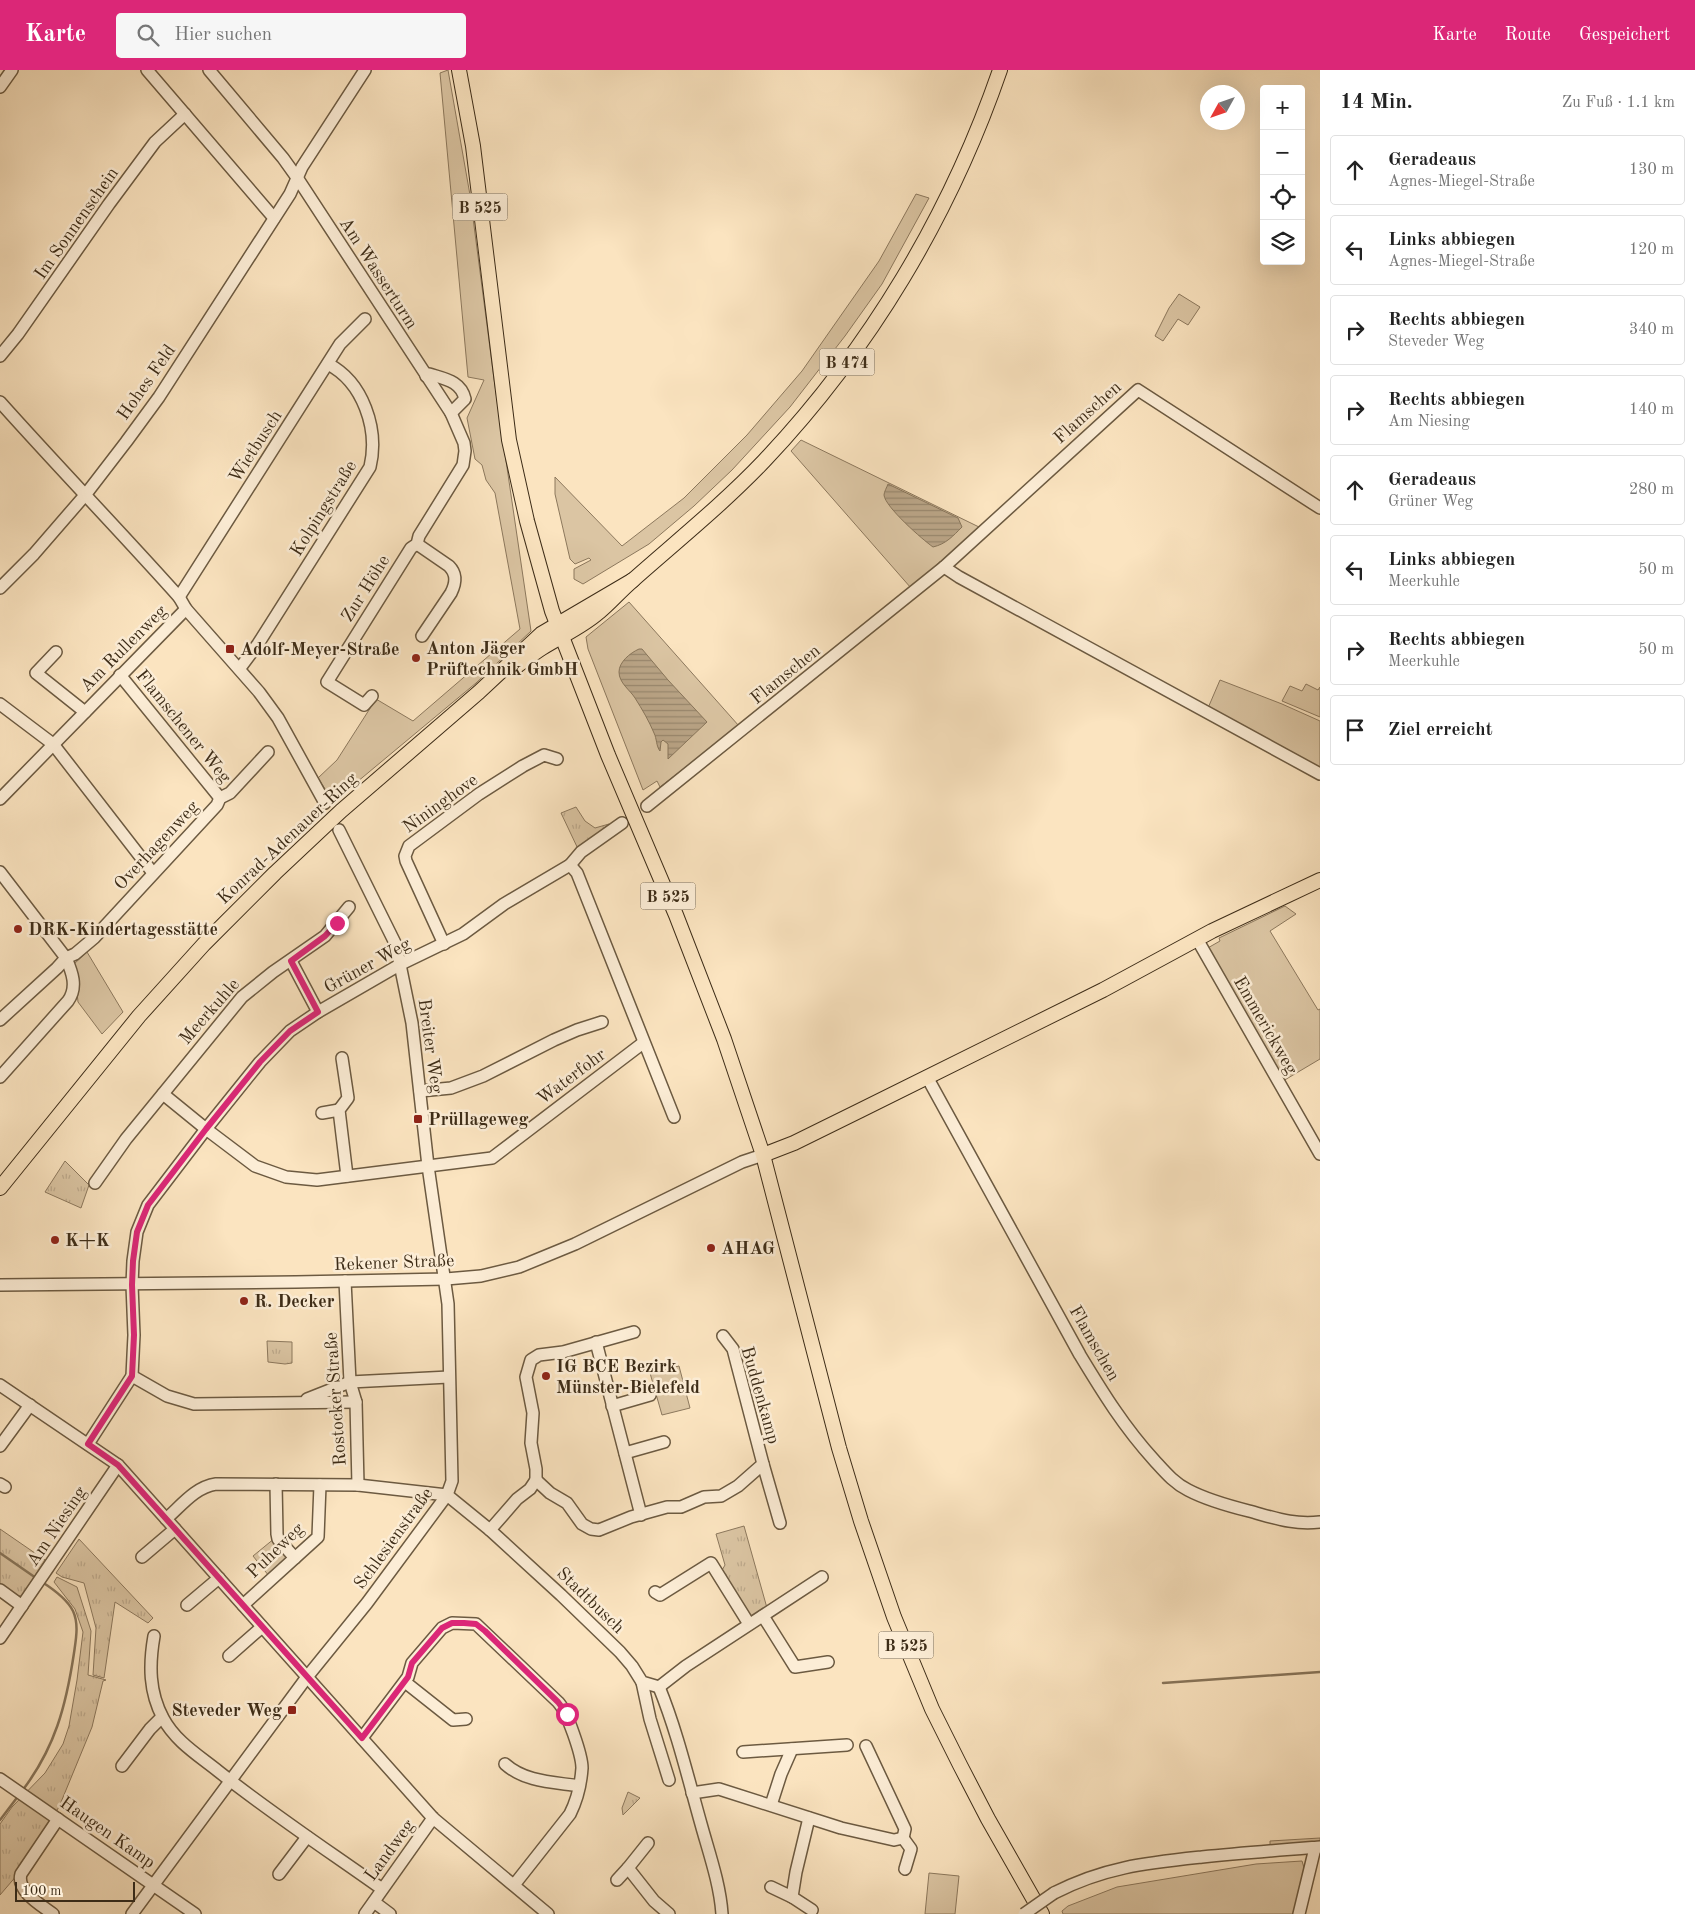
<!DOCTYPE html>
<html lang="de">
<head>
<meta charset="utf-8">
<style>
	:root { --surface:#fff; --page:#f6f6f6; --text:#222; --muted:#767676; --line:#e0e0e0; --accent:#db2777 }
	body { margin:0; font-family:"Old Standard TT",serif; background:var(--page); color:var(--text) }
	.controls { position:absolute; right:15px; top:15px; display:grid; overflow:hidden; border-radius:5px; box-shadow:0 5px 20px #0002 }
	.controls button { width:45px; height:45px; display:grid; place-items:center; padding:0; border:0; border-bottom:1px solid var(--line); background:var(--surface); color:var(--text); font:25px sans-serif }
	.compass { position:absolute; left:1200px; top:15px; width:45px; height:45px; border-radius:50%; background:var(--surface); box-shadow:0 5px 20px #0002; rotate:230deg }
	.scale { position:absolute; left:15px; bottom:12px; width:120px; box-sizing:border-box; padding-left:5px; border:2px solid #3d2c17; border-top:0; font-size:14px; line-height:18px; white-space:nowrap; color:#3d2c17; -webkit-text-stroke:4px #fcedd6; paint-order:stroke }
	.stop { position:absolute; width:15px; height:15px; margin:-11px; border:4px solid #db2777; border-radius:50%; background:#fff }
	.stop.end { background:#db2777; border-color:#fff; box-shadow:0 1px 5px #0008 }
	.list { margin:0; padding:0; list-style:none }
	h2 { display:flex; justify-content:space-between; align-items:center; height:65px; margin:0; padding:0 20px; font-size:21px }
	h2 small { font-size:16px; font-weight:400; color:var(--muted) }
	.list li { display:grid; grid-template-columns:32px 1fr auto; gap:15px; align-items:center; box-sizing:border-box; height:70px; margin:0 10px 10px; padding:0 10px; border:1px solid var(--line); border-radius:5px }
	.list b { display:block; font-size:19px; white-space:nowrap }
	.list p { margin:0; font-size:16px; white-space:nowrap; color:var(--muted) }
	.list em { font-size:16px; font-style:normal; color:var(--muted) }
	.icon { flex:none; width:28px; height:28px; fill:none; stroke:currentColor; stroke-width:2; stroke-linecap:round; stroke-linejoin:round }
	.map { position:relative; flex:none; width:1320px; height:1844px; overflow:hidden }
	header { display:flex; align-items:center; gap:30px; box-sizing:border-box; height:70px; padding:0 25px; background:var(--accent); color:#fff }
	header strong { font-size:24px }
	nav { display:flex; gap:28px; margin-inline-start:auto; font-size:18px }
	.search { width:350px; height:45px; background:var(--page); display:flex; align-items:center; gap:12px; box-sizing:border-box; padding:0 18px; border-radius:5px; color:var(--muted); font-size:19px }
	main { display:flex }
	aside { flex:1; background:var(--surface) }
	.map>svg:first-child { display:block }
	.green { fill:#dbc5a3; stroke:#8c785d }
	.park { fill:url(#park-tufts); stroke:#8c785d }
	.water { fill:url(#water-rules); stroke:#88755a }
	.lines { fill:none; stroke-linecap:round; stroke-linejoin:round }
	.stream { stroke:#88755a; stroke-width:2.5 }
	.minor-casing { stroke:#6c5a41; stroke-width:14 }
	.major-casing { stroke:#3d2c17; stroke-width:16 }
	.minor { stroke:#fcedd6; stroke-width:11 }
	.major { stroke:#fbe4c0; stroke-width:14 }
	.minor-bridge-casing { stroke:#6c5a41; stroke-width:14; stroke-linecap:butt }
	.minor-bridge { stroke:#fcedd6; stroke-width:11 }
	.route { stroke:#db2777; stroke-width:6 }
	.poi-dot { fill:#8f2418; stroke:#fcedd6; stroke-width:2 }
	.labels { text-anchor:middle; stroke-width:5; stroke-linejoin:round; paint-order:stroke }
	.shield { fill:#fcedd6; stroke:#766650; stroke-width:1 }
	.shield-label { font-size:16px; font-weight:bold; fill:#3d2c17 }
	.street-label { font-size:18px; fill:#3d2c17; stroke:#fcedd6 }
	.poi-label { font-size:18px; font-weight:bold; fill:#3d2c17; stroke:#fcedd6; text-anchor:start }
</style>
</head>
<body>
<header>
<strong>Karte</strong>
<div class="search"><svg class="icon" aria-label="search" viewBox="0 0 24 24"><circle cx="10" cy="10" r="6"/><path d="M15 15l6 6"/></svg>Hier suchen</div>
<nav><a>Karte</a><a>Route</a><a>Gespeichert</a></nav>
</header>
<main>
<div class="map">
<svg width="1320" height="1844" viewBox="0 0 1320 1844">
	<defs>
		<pattern id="park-tufts" width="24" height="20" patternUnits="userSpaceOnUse" patternTransform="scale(1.25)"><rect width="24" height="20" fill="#dbc5a3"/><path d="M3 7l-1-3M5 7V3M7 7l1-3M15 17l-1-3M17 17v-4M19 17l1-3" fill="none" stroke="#bda98c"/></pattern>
		<pattern id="water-rules" width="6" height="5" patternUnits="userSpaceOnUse" patternTransform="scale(1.25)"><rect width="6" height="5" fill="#baa587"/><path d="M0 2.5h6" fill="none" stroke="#98876d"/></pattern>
	</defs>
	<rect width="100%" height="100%" fill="#fbe4c0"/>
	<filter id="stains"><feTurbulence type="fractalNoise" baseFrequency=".004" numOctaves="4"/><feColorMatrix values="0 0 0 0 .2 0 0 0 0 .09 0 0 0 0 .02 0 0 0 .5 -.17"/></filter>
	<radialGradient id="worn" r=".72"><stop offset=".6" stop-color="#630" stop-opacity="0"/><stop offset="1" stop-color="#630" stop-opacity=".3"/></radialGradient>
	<g class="green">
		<polygon points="448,0 470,125 494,309 531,561 476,613 357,712 334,733 318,708 337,690 376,629 413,651 520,559 495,423 486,410 482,395 475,389 467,348 484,310 468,307 440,3"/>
		<polygon points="916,124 929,128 882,214 845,266 790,337 732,400 694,436 649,474 583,514 574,509 574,499 591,490 589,488 575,494 570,489 555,424 555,407 622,476 684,428 747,365 802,301 879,191"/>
		<polygon points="1179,224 1200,237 1188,255 1178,249 1163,271 1155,266 1169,238"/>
		<polygon points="801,370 979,457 911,518 791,381"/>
		<polygon points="629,532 739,656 660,717 657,711 643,720 588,579 586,567"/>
		<polygon points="1220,610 1282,634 1320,651 1320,699 1208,638"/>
		<polygon points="1306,614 1318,620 1320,617 1320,647 1282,631 1290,616 1302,621"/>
		<polygon points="1285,836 1296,844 1270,861 1318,940 1320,939 1320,989 1283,1011 1206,879 1220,871 1219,868"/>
		<polygon points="87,882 123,942 102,964 78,932 74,894"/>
		<polygon points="679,1296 690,1338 662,1345 650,1303"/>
		<polygon points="1320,1768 1320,1774 1270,1777 1270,1771"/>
		<polygon points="1302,1791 1305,1801 1295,1844 1063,1844 1062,1841 1068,1836 1117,1817 1256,1794"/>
		<polygon points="929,1803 959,1806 955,1844 925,1844"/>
	</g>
	<g class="park">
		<polygon points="576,737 585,751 595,758 609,754 579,781 561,743"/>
		<polygon points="65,1091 89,1115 81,1138 45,1122"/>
		<polygon points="267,1271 292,1272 292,1293 285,1294 268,1292"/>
		<polygon points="744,1456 767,1538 750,1547 721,1502 725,1495 716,1464"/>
		<polygon points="0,1459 45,1490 22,1526 13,1526 0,1517"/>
		<polygon points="275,1468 291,1486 269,1506 253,1486"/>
		<polygon points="79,1469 153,1548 148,1553 115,1532 104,1608 93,1605 96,1558 84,1513 62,1507 56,1503"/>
		<polygon points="57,1507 77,1517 91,1561 88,1605 106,1610 103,1611 92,1657 59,1737 23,1791 18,1804 0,1825 0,1754 12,1737 45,1703 63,1674 69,1656 77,1610 83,1562 75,1539 54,1512"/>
		<polygon points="628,1722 640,1728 623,1745 622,1738"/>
	</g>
	<g class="water">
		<path d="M888 414 958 448 962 457C953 466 946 474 933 477 923 470 885 437 884 425 884 422 887 417 888 414Z"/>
		<path d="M639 579H642L668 610 707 652 668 689V674L663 670 661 672 660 681C656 676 657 669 654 663 649 651 642 639 635 628 630 620 619 613 619 602 619 592 630 583 639 579Z"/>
	</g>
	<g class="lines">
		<g class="stream">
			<polyline points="0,1483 36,1508"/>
			<polyline points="1163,1613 1320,1602"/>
			<path d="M22 1721C55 1678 66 1636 74 1583 76 1569 79 1554 73 1541 67 1529 53 1519 42 1512"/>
			<polyline points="0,1750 19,1725"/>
		</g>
		<defs>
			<g id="minor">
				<polyline points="147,0 274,148"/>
				<polyline points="209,0 283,88 298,109 451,343 464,373 465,381 463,395 419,466 417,474 411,478 327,612 364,635 372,626"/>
				<polyline points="0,17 12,0"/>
				<polyline points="0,286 18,264 109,134 155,72 185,44"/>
				<path d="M426 306 429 304C445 309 461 311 465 329L451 343"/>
				<path d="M0 332C59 398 120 461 179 527L186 539 259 622 278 648 325 733"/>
				<polyline points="1320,438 1138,320 944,497 959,507 1320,704"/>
				<path d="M417 474 449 496C457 504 456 513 451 523L422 566"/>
				<polyline points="0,518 34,484 86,424 126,372 159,327 290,124 302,97 365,0"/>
				<polyline points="179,527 340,274 365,249"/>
				<polyline points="56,582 36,603 85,642"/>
				<path d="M240 598 258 574 370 397C379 359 363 312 328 294"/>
				<polyline points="120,605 220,728"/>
				<polyline points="0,634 53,674 153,803"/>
				<polyline points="0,729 186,539"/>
				<polyline points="647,736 944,497"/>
				<polyline points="570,795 577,803 674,1047"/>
				<path d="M0 802 66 888C72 902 78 917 68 931L0 1007"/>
				<polyline points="1197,869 1320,1084"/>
				<polyline points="444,874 406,791 405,786 409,776 479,724 523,696 544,685 557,689"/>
				<polyline points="291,891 318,942"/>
				<polyline points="0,950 57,898 66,888 75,884 94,868 217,735 220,728 230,723 268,682"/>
				<polyline points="342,988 348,1028 339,1040 347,1106"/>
				<path d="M927 1007 1080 1285C1103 1323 1124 1357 1154 1390 1165 1402 1174 1413 1188 1420 1207 1430 1229 1436 1249 1441 1275 1448 1293 1455 1320 1452"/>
				<polyline points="420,1021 451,1018 483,1006 554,970 577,960 602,952"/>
				<polyline points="163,1024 206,1059 255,1096 286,1107 317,1110 492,1088 643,973"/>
				<polyline points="322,1043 339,1040"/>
				<polyline points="95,1113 126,1069 242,927 273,902 325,866 349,837"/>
				<polyline points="345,1211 350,1312 356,1332 358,1415"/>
				<polyline points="0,1215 296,1212 446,1209 481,1206 519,1197 575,1174 742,1092 763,1085"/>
				<polyline points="596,1272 641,1445"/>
				<polyline points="132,1306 167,1326 194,1334 356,1332"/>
				<polyline points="0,1315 118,1395 433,1748 548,1844"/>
				<polyline points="307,1329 350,1312 449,1307"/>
				<polyline points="612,1336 650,1325"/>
				<polyline points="88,1374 132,1306 134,1265 132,1215 133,1191 137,1162 148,1135 206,1059 260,992 290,961 318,942 401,894 463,864 504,834 570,795 581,782 622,753"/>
				<polyline points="0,1376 30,1335"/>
				<polyline points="625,1383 664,1372"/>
				<polyline points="763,1394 780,1453"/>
				<polyline points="536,1410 536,1399 531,1373 533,1343 526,1307 531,1290 539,1285 563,1282 634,1262"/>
				<polyline points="0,1414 5,1417"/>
				<polyline points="276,1414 277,1464 278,1469 295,1488"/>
				<path d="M166 1449C181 1436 195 1417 216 1414L358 1415 447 1425 490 1460 561 1525 620 1582 632 1596 642 1612 659 1617"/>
				<polyline points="490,1460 517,1429 530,1419 536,1410 550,1423 567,1433 582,1454 591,1459 599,1460 631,1447 667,1437 681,1437 704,1427 721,1426 738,1416 763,1394 733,1279 723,1266"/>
				<polyline points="142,1487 175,1459"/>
				<polyline points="0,1520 22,1536"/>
				<polyline points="655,1522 660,1525 711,1493 749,1554"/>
				<polyline points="187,1535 219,1508"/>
				<polyline points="243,1535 318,1467 320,1415"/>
				<polyline points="763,1546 795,1597 828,1592"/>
				<path d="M154 1566C149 1595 149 1622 163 1648 175 1671 198 1685 218 1701 271 1743 327 1780 382 1819"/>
				<polyline points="0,1568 118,1395"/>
				<polyline points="229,1586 262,1557"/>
				<polyline points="405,1612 453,1650 466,1649"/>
				<polyline points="642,1612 650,1649 669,1710"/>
				<path d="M659 1617C677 1661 688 1708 701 1754 709 1783 720 1814 722 1844"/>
				<polyline points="659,1617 686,1596 822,1507"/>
				<path d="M362 1668 408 1607 412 1593 442 1558 452 1553 476 1554 558 1632C567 1641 582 1685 582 1698 581 1713 577 1730 570 1744L514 1815"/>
				<polyline points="866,1676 905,1759 903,1768"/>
				<polyline points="743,1682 847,1675"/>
				<path d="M505 1694C525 1712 553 1712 579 1716"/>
				<polyline points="122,1696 150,1659 162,1647"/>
				<polyline points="0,1709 195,1844"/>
				<polyline points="692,1723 719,1719 841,1758 894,1770 903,1768"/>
				<polyline points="771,1735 781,1704 792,1679"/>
				<polyline points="809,1748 796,1802 792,1827 812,1840"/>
				<polyline points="903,1768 911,1779 905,1799"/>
				<polyline points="648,1773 628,1798 654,1831 669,1844"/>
				<polyline points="279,1804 307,1767"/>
				<polyline points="617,1810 628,1798"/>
				<polyline points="771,1817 792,1827"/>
				<path d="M1054 1823C1105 1797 1146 1793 1202 1787 1241 1783 1281 1780 1320 1777"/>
				<polyline points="374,1832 390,1844"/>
				<path d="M53 1844C41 1835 16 1821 21 1804L58 1749"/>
				<polyline points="132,1844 307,1607 367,1533 447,1425 452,1411 448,1234 428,1096 412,953 396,875 339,760"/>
				<polyline points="365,1844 433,1748"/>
				<polyline points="1299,1844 1315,1778"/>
			</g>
			<g id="major">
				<polyline points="459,0 473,76 509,370 527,451 552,541 608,685 676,845 724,969 763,1085 839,1378 861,1451 894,1547 932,1639 960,1695 988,1749 1042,1844"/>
				<path d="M517 596C525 590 534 583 542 578 561 566 582 557 599 542 611 532 621 520 633 510 677 471 723 434 764 391 870 279 950 145 1000 0"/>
				<polyline points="763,1085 794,1073 861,1040 1103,920 1212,861 1320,810"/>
				<polyline points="0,1118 139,946 204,874 275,803 341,741 479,622 541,564 633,510"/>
			</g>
		</defs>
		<use href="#minor" class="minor-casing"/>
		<use href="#major" class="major-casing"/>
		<use href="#minor" class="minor"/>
		<use href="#major" class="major"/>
		<defs>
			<polyline id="minor-bridge" points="1024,1844 1054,1823"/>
		</defs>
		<use href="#minor-bridge" class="minor-bridge-casing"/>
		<use href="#minor-bridge" class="minor-bridge"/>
	</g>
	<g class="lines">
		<polyline class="route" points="337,853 325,866 291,891 318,942 290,961 260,992 206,1059 148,1135 137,1162 133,1191 132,1215 134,1265 132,1306 88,1374 118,1395 362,1668 408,1607 412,1593 442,1558 452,1553 464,1553 476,1554 485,1561 558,1632 567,1644"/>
	</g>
	<g class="poi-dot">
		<rect x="225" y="574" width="10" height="10" rx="2.5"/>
		<circle cx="416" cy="588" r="5"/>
		<circle cx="18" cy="859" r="5"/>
		<rect x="413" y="1044" width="10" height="10" rx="2.5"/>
		<circle cx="55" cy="1170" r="5"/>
		<circle cx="711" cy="1178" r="5"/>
		<circle cx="244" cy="1231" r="5"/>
		<circle cx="546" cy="1306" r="5"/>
		<rect x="287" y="1635" width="10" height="10" rx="2.5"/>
	</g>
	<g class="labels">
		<g class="shield">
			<rect x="452.5" y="123.5" width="55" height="27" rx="4"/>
			<rect x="819.5" y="278.5" width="55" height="27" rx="4"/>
			<rect x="640.5" y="812.5" width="55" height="27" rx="4"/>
			<rect x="878.5" y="1561.5" width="55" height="27" rx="4"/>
		</g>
		<g class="shield-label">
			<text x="480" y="143">B 525</text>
			<text x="847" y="298">B 474</text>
			<text x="668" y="832">B 525</text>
			<text x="906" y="1581">B 525</text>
		</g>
		<g class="street-label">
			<text transform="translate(76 153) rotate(-55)" y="6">Im Sonnenschein</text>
			<text transform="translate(379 203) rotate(57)" y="6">Am Wasserturm</text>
			<text transform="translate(146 312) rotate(-55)" y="6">Hohes Feld</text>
			<text transform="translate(1087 342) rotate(-42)" y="6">Flamschen</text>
			<text transform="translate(255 376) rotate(-57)" y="6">Wietbusch</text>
			<text transform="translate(323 438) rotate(-58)" y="6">Kolpingstraße</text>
			<text transform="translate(365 518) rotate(-58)" y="6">Zur Höhe</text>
			<text transform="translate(123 578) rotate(-45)" y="6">Am Rullenweg</text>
			<text transform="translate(785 604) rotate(-39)" y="6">Flamschen</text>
			<text transform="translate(184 656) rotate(51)" y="6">Flamschener Weg</text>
			<text transform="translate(440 733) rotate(-36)" y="6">Nininghove</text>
			<text transform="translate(287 768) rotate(-43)" y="6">Konrad-Adenauer-Ring</text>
			<text transform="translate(156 775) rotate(-47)" y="6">Overhagenweg</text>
			<text transform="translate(367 895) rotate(-29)" y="6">Grüner Weg</text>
			<text transform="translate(209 941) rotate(-49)" y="6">Meerkuhle</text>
			<text transform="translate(1266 955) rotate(60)" y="6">Emmerickweg</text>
			<text transform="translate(431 976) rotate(82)" y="6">Breiter Weg</text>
			<text transform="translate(571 1006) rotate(-37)" y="6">Waterfohr</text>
			<text transform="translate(394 1192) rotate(-2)" y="6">Rekener Straße</text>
			<text transform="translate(1095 1273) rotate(60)" y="6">Flamschen</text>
			<text transform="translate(761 1325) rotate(74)" y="6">Buddenkamp</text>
			<text transform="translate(335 1329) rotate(-94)" y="6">Rostocker Straße</text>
			<text transform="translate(56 1456) rotate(-56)" y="6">Am Niesing</text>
			<text transform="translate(393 1468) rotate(-54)" y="6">Schlesienstraße</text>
			<text transform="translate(275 1480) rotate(-44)" y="6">Puheweg</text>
			<text transform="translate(591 1530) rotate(44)" y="6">Stadtbusch</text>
			<text transform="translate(108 1762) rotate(35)" y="6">Haugen Kamp</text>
			<text transform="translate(389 1780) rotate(-54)" y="6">Landweg</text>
		</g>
		<g class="poi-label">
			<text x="426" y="584">Anton Jäger<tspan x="426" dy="21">Prüftechnik GmbH</tspan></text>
			<text x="240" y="585">Adolf-Meyer-Straße</text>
			<text x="28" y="865">DRK-Kindertagesstätte</text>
			<text x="428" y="1055">Prüllageweg</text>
			<text x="65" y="1176">K+K</text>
			<text x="721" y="1184">AHAG</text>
			<text x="254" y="1237">R. Decker</text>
			<text x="556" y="1302">IG BCE Bezirk<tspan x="556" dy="21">Münster-Bielefeld</tspan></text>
			<text x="282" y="1646" text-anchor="end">Steveder Weg</text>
		</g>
	</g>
	<rect width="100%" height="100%" filter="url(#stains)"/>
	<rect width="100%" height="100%" fill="url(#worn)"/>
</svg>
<div class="controls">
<button>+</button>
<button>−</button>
<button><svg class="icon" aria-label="locate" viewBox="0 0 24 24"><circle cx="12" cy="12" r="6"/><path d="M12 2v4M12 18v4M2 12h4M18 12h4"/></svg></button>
<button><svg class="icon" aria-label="layers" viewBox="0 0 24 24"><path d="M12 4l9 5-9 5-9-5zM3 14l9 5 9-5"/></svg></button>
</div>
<svg class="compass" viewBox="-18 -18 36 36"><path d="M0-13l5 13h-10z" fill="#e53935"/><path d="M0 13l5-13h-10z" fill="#767676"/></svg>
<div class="scale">100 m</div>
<div class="stop" style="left:567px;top:1644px"></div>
<div class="stop end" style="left:337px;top:853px"></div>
</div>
<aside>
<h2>14 Min.<small>Zu Fuß · 1.1 km</small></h2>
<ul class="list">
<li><svg class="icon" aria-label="ahead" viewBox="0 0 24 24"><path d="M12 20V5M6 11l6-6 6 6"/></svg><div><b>Geradeaus</b><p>Agnes-Miegel-Straße</p></div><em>130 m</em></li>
<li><svg class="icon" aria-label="left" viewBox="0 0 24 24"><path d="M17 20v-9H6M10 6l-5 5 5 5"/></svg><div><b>Links abbiegen</b><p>Agnes-Miegel-Straße</p></div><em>120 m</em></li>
<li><svg class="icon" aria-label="right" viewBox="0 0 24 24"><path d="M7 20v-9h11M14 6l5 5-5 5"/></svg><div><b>Rechts abbiegen</b><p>Steveder Weg</p></div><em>340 m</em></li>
<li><svg class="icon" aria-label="right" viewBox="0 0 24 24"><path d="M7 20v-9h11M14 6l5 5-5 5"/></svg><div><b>Rechts abbiegen</b><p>Am Niesing</p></div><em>140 m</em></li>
<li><svg class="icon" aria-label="ahead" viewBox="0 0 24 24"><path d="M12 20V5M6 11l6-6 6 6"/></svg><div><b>Geradeaus</b><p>Grüner Weg</p></div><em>280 m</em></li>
<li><svg class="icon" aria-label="left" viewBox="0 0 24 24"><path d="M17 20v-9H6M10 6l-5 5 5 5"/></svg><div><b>Links abbiegen</b><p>Meerkuhle</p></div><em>50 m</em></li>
<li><svg class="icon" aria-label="right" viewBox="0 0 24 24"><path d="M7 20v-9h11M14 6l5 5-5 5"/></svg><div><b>Rechts abbiegen</b><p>Meerkuhle</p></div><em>50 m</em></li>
<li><svg class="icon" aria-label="arrive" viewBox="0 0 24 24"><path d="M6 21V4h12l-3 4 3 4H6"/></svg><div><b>Ziel erreicht</b></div></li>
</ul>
</aside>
</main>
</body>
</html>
